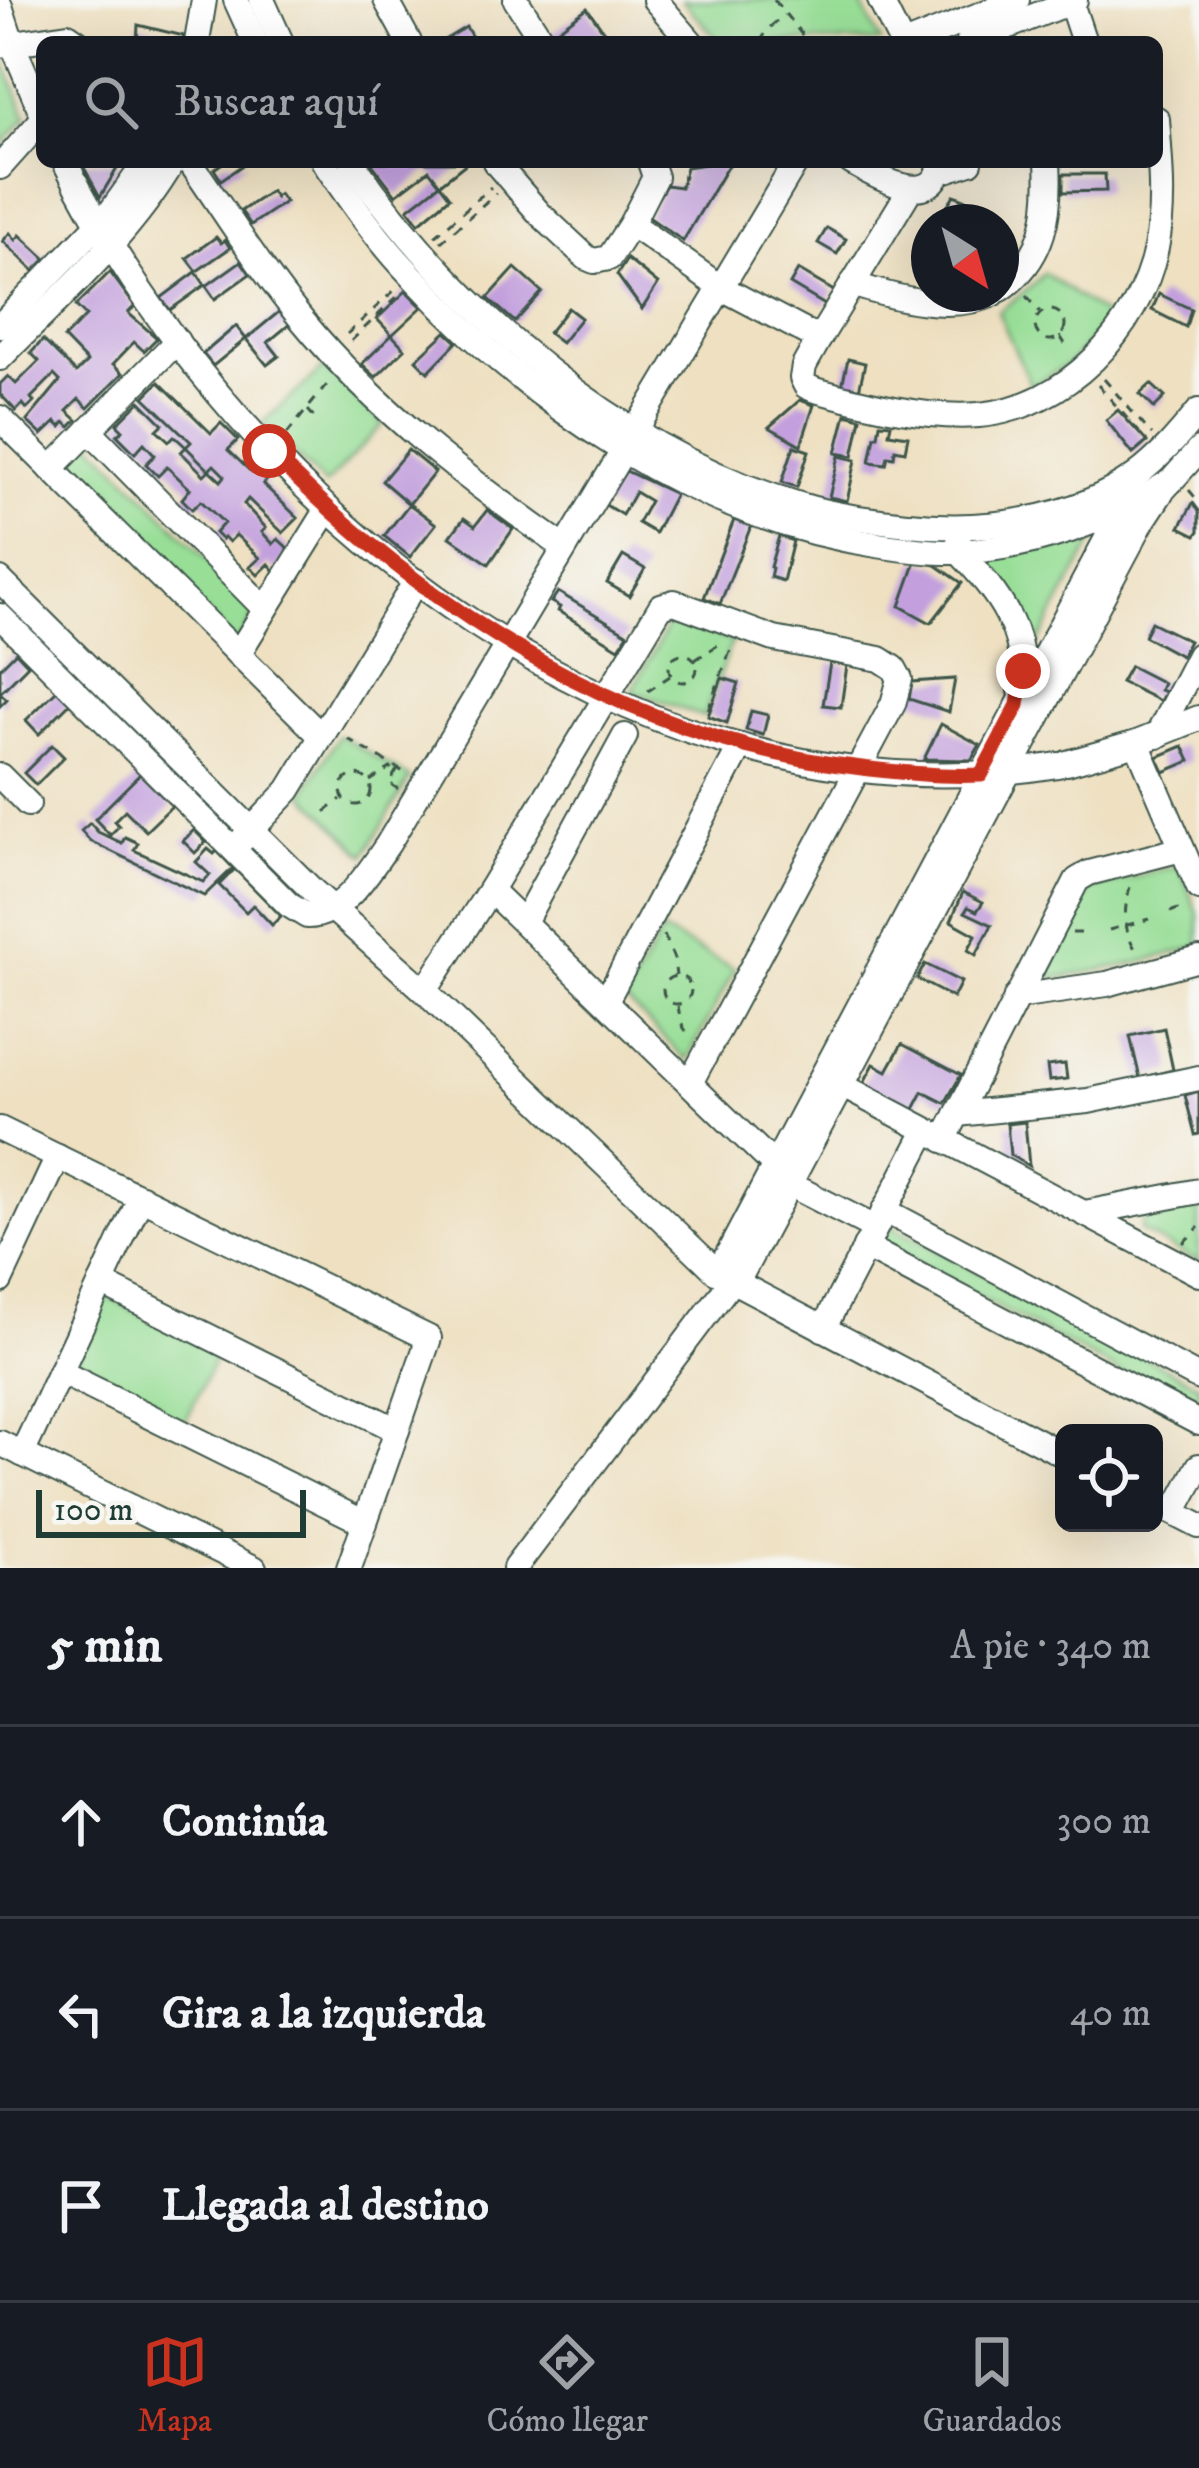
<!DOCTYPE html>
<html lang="es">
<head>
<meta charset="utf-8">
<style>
	:root { --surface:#171b24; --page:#20242c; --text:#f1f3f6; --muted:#9ea1a6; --line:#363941; --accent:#c8321e }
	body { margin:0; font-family:"IM FELL DW Pica",serif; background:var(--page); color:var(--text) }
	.controls { position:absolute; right:36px; bottom:36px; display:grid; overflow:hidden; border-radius:18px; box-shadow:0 12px 48px #0002 }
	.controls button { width:108px; height:108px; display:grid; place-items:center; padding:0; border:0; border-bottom:3px solid var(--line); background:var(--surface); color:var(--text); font:60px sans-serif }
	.compass { position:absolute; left:911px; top:204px; width:108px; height:108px; border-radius:50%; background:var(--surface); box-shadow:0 12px 48px #0002; rotate:143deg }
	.scale { position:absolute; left:36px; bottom:30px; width:270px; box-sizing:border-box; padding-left:12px; border:6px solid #1f3d34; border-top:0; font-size:33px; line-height:42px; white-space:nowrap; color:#1f3d34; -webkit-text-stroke:9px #f6f6f2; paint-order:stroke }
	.stop { position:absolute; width:36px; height:36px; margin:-27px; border:9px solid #c8321e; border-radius:50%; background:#fff }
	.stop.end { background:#c8321e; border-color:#fff; box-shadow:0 3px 12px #0008 }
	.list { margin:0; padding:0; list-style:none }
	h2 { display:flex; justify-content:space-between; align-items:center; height:156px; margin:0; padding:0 48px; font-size:51px }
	h2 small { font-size:39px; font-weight:400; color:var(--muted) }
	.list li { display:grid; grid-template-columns:78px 1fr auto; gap:36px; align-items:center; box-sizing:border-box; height:192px; padding:0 48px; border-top:3px solid var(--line) }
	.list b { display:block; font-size:45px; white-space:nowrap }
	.list em { font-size:39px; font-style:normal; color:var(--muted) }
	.icon { flex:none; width:66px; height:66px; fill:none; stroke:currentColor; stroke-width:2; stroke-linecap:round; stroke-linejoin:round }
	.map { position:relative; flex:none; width:1199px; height:1568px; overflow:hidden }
	.search { position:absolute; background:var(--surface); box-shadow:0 12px 48px #0002; left:36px; right:36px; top:36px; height:132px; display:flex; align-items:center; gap:30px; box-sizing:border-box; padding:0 42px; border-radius:18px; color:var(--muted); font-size:45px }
	.sheet { height:732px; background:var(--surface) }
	nav { display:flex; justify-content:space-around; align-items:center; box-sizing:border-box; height:168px; border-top:3px solid var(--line); background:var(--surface); font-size:33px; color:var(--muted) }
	nav a { display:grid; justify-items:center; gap:6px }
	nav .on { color:var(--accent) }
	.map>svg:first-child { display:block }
	.green { fill:#98de97; stroke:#5c8e66; stroke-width:3 }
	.building { fill:#c3a0dd }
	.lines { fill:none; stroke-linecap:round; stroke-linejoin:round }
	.minor-casing { stroke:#3e5549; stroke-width:28 }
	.path { stroke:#3e5549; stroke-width:3; stroke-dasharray:9 9; stroke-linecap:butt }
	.minor { stroke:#fff; stroke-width:24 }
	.route { stroke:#c8321e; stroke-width:15 }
</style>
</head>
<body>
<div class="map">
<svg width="1199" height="1568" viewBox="0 0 1199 1568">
	<rect width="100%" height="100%" fill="#f6f6f2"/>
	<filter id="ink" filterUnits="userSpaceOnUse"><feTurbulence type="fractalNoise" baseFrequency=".00833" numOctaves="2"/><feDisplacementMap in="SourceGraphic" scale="24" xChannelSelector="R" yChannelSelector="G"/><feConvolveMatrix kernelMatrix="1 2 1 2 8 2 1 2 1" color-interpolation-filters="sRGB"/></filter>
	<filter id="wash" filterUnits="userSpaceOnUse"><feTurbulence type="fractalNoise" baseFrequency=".004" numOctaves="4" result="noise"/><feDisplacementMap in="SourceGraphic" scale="48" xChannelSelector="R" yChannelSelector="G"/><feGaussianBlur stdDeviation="2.7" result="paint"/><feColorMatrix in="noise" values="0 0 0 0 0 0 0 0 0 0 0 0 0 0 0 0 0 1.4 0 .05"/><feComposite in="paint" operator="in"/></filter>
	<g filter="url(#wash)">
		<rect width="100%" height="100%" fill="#eee0c1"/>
		<g class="green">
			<polygon points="682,0 859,0 881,42 720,42"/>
			<polygon points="3,59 27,117 0,147 0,60"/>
			<polygon points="1044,273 1111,320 1068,364 1031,386 998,312 1031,287"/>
			<polygon points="325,367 383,424 325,485 263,422"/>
			<polygon points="90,440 257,610 237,644 61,468"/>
			<path d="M1100 529 1033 653C1027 614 1009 587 981 561Z"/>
			<polygon points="671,619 732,641 704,717 632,691"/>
			<polygon points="339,735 410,778 365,855 304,794"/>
			<polygon points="1178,866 1199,915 1199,946 1138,963 1045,980 1090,889"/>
			<polygon points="662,931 735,969 687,1060 625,1000"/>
			<polygon points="1199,1206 1199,1262 1140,1231 1144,1218"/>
			<polygon points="890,1226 1199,1385 1199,1415 880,1244"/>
			<polygon points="106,1296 217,1354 183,1427 72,1367"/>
		</g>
		<g id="blocks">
			<g class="building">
				<polygon points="587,8 608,37 601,42 556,42 550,35"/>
				<polygon points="138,25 184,36 182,42 137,42"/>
				<polygon points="466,27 475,42 441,42"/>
				<polygon points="81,162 121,162 100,197"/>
				<polygon points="224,162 247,162 221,180 214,169"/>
				<polygon points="374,162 468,162 440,184 450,197 419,223 408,209 440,184 429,170 396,195 372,164"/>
				<polygon points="719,162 730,162 683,241 647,216 666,185 681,187 686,167"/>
				<polygon points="1063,174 1105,174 1106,191 1063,192"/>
				<polygon points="271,191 275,197 279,194 285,202 251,225 241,211"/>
				<polygon points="954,195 992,210 987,222 960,222 945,209"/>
				<polygon points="827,228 846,239 837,254 818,243"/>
				<polygon points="10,233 16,240 20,235 46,259 34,271 3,241"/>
				<polygon points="216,237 221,243 225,240 230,248 197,271 187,258"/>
				<polygon points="627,259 658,284 642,309 617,275"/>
				<polygon points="241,261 250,274 215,299 206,286"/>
				<polygon points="515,268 542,292 515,322 488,298"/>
				<polygon points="798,270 834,291 825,305 790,284"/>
				<polygon points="110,272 135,306 128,313 157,338 144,351 134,342 113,364 123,373 88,408 79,399 67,411 77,420 70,427 65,422 61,427 56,422 42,435 27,421 60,381 54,375 31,398 34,402 27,409 23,404 16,411 0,394 0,384 8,376 16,384 39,361 31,353 43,340 76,373 87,362 64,338 86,316 76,306"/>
				<polygon points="196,272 205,285 170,310 161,298"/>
				<polygon points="406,291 422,307 392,335 377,319"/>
				<polygon points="1159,294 1191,309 1186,327 1152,310"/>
				<polygon points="568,308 581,318 561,343 548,333"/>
				<polygon points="280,311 290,324 268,342 279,356 267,365 246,339"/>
				<polygon points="236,326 246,339 213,366 203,354"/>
				<polygon points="446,332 457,342 428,372 416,360"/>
				<polygon points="392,335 405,349 376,377 362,364"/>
				<polygon points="848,359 865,363 859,390 842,386"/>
				<polygon points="159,382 211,433 221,423 238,440 228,450 252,473 262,463 273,474 263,484 298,518 283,533 248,499 244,504 266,528 262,532 273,544 278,539 291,551 276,572 269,564 258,575 250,567 260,558 236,535 229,542 224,537 222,540 215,533 224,523 201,501 192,509 182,499 190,489 167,467 158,476 146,464 155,455 144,443 135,453 117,435 123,430 117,424 140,401 163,424 157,430 169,441 174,436 186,447 181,452 204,475 209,470 221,481 225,476 214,465 209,470 186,447 191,442 144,397"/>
				<polygon points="1151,384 1165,397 1154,408 1140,394"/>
				<polygon points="800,400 814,405 801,445 769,427"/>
				<polygon points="1118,410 1147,442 1133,454 1106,420"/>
				<polygon points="846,414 861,418 853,456 836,453"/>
				<polygon points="880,423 891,424 889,433 908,436 905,451 895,449 894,457 888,456 886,464 870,462 875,436 878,436"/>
				<polygon points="794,446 809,451 797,487 782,482"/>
				<polygon points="408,450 435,472 409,504 382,481"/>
				<polygon points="839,456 856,460 847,501 829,497"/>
				<polygon points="626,471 675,494 655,533 638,523 650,501 635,492 622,515 604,504"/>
				<polygon points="1193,503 1199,511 1199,531 1196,535 1180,527"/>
				<polygon points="409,504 436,524 410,557 384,536"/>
				<polygon points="487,510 513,529 489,564 450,537 464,518 475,526"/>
				<polygon points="734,520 751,526 720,604 704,598"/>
				<polygon points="779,536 793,541 783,581 770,577 772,568 770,567"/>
				<polygon points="623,556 645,569 629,596 607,583"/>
				<polygon points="916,561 936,565 962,583 931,623 900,606"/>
				<polygon points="558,592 628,634 619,648 558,611 560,607 551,602"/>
				<polygon points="1151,622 1189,641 1181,656 1144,636"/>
				<polygon points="16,652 28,665 0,693 7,699 0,706 0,668"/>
				<polygon points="830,663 847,665 841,707 823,705"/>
				<polygon points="1130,666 1163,683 1160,690 1165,692 1160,701 1121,682"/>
				<polygon points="722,678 739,683 727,723 708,716"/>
				<polygon points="955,679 949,712 909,699 912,682"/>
				<polygon points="57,690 70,703 39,734 26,720"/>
				<polygon points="751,711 768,715 763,735 746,730"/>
				<polygon points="941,724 980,745 971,760 924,759"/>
				<polygon points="52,745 64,757 36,785 24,773"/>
				<polygon points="1183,746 1190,761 1164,772 1157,757"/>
				<polygon points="140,774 172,806 146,831 125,810 114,821 119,826 110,835 95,819"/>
				<polygon points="90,823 98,832 122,843 125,837 138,843 134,850 203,882 210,875 196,862 208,849 214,854 217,851 233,868 204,896 90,841 81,831"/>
				<polygon points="194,830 206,842 195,853 183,841"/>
				<polygon points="235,869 281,916 272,925 253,905 246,912 219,885"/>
				<polygon points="963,892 983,902 977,911 968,907 965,912 992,925 976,955 968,950 976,935 951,921"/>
				<polygon points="925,964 961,982 953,998 917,979"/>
				<polygon points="1164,1028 1173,1070 1140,1078 1130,1036"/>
				<polygon points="902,1044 961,1075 945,1103 923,1092 913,1111 863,1084 874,1064 887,1071"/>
				<polygon points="1065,1064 1067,1079 1049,1081 1047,1066"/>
				<polygon points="1199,1091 1199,1134 1195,1135 1185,1095"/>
				<polygon points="1025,1122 1029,1166 1010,1155 1007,1124"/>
			</g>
		</g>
	</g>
	<g filter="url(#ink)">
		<use href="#blocks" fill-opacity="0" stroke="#3e5549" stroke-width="3"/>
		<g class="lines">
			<defs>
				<g id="minor">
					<polyline points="236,0 255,42"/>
					<polyline points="262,0 281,42"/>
					<polyline points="386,0 409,42"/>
					<polyline points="516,0 543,42"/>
					<polyline points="655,0 691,42"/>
					<polyline points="880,0 901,42"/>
					<polyline points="1070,0 1084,42"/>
					<polyline points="0,6 12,43 42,113"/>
					<polyline points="197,42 204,0"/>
					<polyline points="911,42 1017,0"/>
					<polyline points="969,42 1075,0"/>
					<polyline points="0,45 68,35 78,42"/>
					<path d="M65 162C242 516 644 834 1058 765"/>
					<path d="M190 162C227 215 261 270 302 320 377 411 469 481 565 548"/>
					<path d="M324 162C351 202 379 242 413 277 534 408 698 519 877 545 903 549 931 553 958 552 1034 548 1108 522 1171 481"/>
					<path d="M352 162C458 313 621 453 800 505 835 516 872 520 908 524 984 532 1071 521 1135 476 1160 458 1180 434 1199 411"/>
					<polyline points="495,162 540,214 587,258 594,261 609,258 631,224 655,177 650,162"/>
					<path d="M851 162C875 176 936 212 941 162"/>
					<polyline points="0,167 42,120"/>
					<polyline points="940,172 970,162"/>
					<path d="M911 188 819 339 804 366 802 378 806 386 815 390C867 404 925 419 979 415 1065 408 1139 330 1156 248 1165 206 1160 162 1157 119"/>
					<polyline points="631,224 720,287 819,339"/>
					<path d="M852 284C894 298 951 313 993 294"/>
					<path d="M1001 289C1045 258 1051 213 1048 162"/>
					<polyline points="0,326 112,210 146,162"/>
					<path d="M0 358C61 296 129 237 173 162"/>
					<polyline points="0,418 321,736"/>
					<polyline points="89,430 265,609"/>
					<polyline points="51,469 177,341"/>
					<path d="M959 542V552C997 591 1029 633 1021 691"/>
					<polyline points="0,580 314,892 425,991 718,1273 1064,1455"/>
					<path d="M0 616 289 905 307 916C342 917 370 870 388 844L796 162"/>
					<polyline points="238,654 328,509"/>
					<polyline points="1157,736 1199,655"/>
					<polyline points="1137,743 1199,888"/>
					<polyline points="1067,763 1137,743 1199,718"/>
					<polyline points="0,776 28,804"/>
					<polyline points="243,839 289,790 416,581"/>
					<polyline points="490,890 775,1166 789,1184 875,1228"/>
					<polyline points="524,922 625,736"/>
					<polyline points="425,991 490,890 661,606 674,602 774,639 880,659 894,668 900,679 893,704 690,1083"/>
					<polyline points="1016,997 1107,984 1199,959"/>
					<polyline points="606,1001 741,746"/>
					<polyline points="826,1077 1199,1274"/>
					<polyline points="957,1114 1088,1101 1199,1078"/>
					<polyline points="0,1129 429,1338 349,1568"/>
					<polyline points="944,1140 1077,880 1089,873 1182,849"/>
					<polyline points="884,1210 1199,1378"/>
					<polyline points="1085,1213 1199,1191"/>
					<polyline points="865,1247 1199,1423"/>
					<polyline points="718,1273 1124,506"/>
					<polyline points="0,1281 58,1157"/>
					<polyline points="101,1283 397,1430"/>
					<polyline points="736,1284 1142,522 1163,490 1199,450"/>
					<polyline points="823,1329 926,1131"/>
					<polyline points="60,1372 365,1523"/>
					<polyline points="0,1443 254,1568"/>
					<polyline points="22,1454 141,1197"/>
					<polyline points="1154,1503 1199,1526"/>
					<polyline points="1174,1513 1199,1466"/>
					<polyline points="515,1568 731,1282"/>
				</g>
			</defs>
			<use href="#minor" class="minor-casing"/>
			<g class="path">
				<polyline points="774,0 808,42"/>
				<polyline points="641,42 653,32"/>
				<polyline points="760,42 769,28 784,15"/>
				<polyline points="435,236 491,187"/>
				<polyline points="441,242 496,193"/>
				<polyline points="1027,296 1040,312"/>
				<circle cx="1050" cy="325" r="15"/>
				<polyline points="347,334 397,288"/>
				<polyline points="1060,336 1069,350"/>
				<polyline points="351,341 400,294"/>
				<polyline points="1104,379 1152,435"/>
				<polyline points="1098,385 1147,441"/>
				<polyline points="308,410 315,418"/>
				<polyline points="287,434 330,381"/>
				<polyline points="1189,490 1199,502"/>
				<circle cx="683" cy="668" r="14"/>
				<polyline points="695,660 721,643"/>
				<polyline points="648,691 670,676"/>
				<polyline points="708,710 732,646"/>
				<polyline points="348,739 407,774"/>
				<polyline points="397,770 389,783 398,789"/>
				<circle cx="356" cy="790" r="15"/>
				<polyline points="370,781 392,767"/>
				<polyline points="325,812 341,799"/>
				<path d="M1130 887C1123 911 1123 930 1137 952"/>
				<polyline points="1170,912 1186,906"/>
				<polyline points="1109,930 1149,919"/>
				<polyline points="1072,933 1088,933"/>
				<polyline points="664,935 674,959 676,976"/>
				<circle cx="677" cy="990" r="14"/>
				<polyline points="678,1006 681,1023 689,1036"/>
				<polyline points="1183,1243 1199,1227"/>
			</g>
			<use href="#minor" class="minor"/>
		</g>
	</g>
	<g class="lines" filter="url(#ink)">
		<path class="route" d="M269 451C430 614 631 742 862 768 902 773 941 777 981 775L1018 705 1023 671"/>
	</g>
</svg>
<div class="controls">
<button><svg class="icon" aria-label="locate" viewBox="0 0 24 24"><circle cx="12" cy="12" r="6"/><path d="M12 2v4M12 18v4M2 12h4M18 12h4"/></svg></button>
</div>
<svg class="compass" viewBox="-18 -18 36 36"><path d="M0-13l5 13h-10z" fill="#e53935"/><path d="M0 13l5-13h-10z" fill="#9ea1a6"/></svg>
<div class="scale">100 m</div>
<div class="stop" style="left:269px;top:451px"></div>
<div class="stop end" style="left:1023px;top:671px"></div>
<div class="search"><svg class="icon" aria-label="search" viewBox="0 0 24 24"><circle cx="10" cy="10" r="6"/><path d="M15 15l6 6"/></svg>Buscar aquí</div>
</div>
<section class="sheet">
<h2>5 min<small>A pie · 340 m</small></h2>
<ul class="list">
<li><svg class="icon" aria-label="ahead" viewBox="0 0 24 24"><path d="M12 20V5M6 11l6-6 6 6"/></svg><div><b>Continúa</b></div><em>300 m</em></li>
<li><svg class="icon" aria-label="left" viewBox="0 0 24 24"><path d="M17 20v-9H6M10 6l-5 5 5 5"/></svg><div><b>Gira a la izquierda</b></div><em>40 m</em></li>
<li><svg class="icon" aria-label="arrive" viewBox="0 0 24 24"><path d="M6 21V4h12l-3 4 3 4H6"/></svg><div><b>Llegada al destino</b></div></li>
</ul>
</section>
<nav>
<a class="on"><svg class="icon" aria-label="map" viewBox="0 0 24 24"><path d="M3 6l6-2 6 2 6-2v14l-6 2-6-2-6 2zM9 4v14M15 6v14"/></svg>Mapa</a>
<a><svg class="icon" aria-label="directions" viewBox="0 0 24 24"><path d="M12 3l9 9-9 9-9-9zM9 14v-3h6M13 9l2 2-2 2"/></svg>Cómo llegar</a>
<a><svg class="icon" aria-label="saved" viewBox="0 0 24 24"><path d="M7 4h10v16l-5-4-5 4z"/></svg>Guardados</a>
</nav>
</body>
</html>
